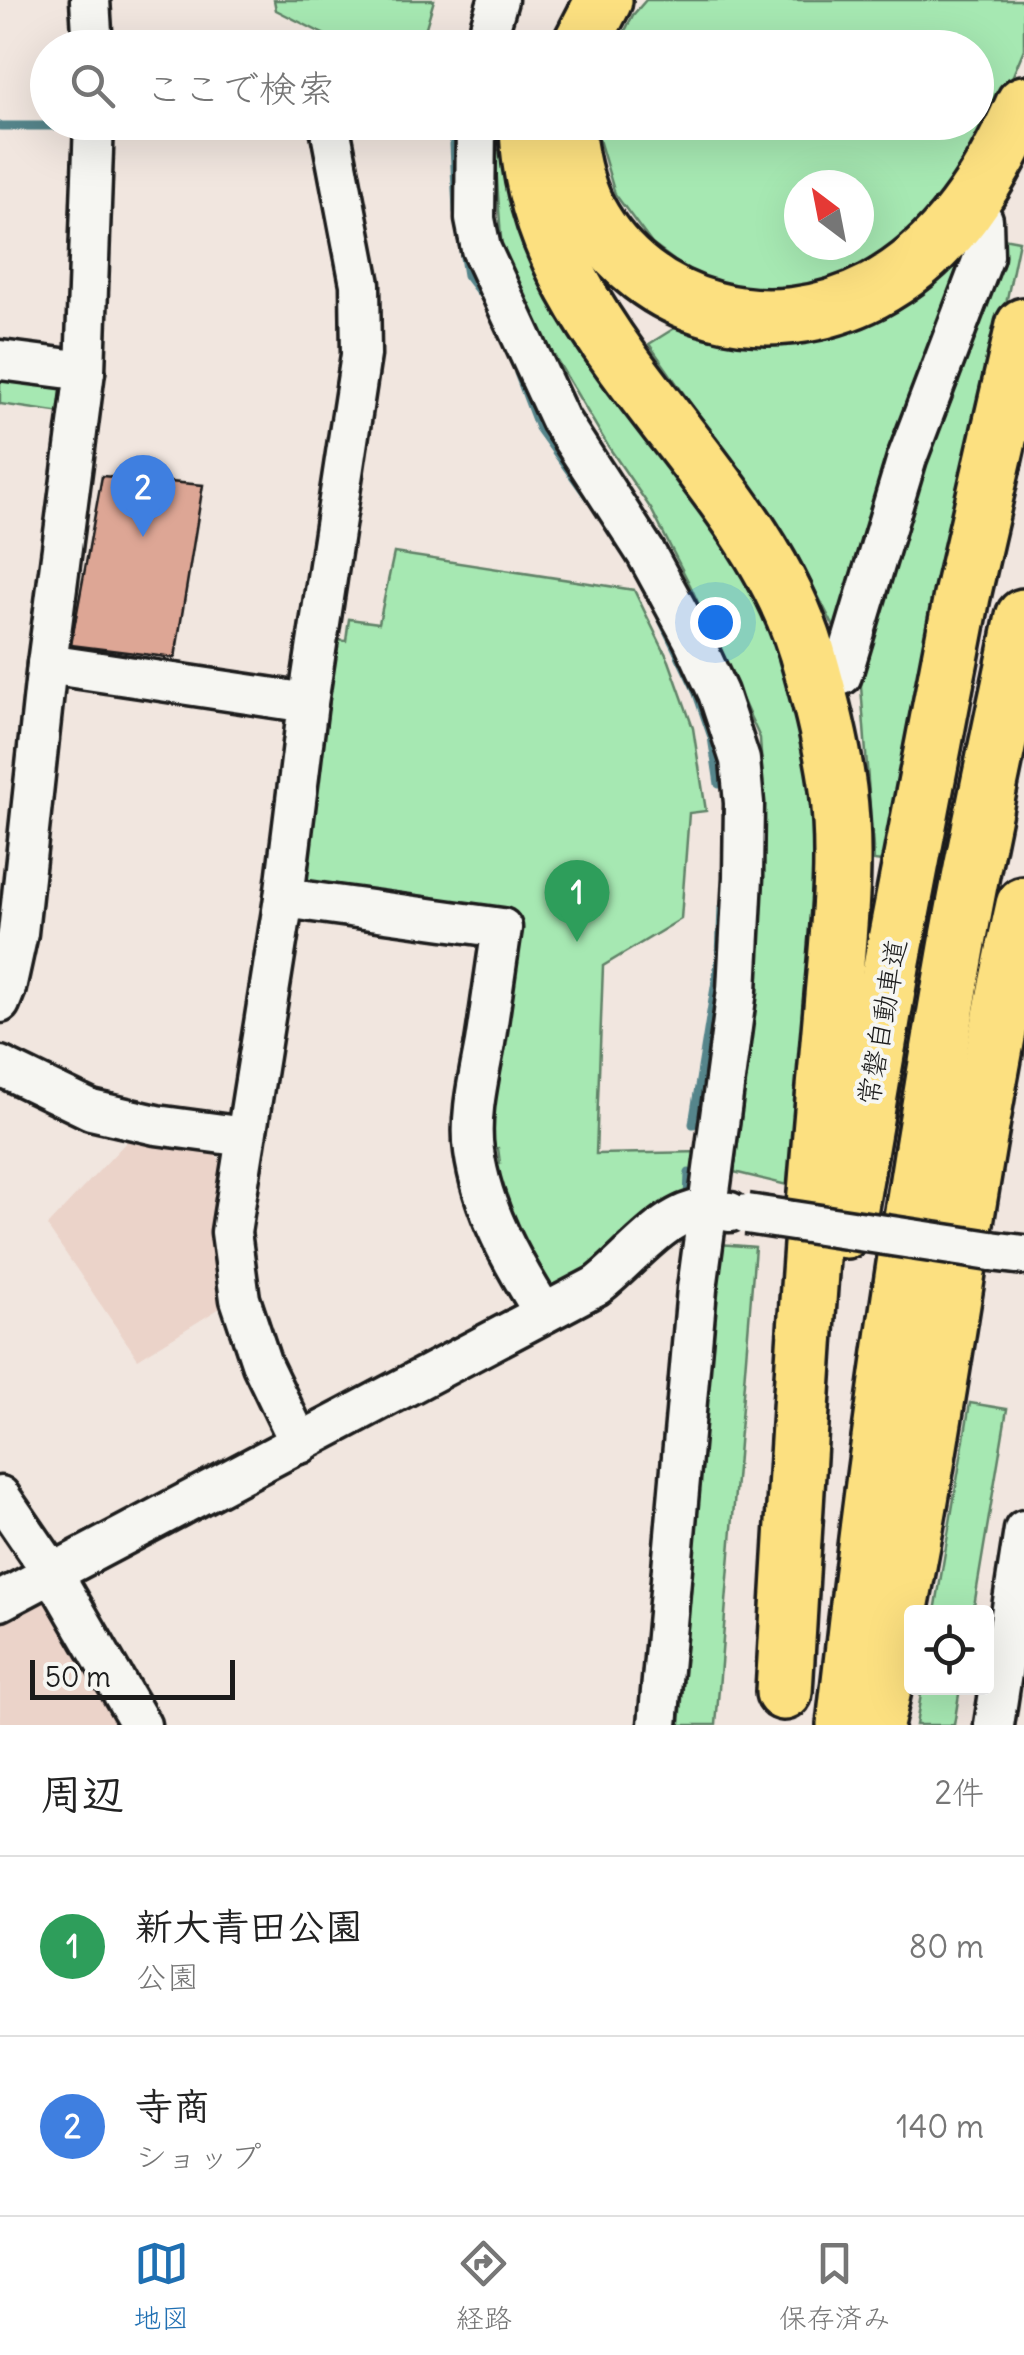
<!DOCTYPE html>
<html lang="ja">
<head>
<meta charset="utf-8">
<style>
	:root { --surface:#fff; --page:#f6f6f6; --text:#222; --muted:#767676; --line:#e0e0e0; --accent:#1f6fb2 }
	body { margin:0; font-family:Delius,"Klee One",sans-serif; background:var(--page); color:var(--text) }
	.controls { position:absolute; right:30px; bottom:30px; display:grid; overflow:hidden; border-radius:10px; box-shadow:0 10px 40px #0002 }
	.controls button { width:90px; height:90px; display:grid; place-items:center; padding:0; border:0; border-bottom:2px solid var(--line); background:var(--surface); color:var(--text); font:50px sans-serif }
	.compass { position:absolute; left:784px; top:170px; width:90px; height:90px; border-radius:50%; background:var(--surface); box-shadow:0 10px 40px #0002; rotate:328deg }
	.scale { position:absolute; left:30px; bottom:25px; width:205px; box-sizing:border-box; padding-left:10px; border:5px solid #1c1c1c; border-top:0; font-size:28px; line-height:35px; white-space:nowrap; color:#1c1c1c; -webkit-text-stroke:8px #f6f6f2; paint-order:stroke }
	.you { position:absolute; left:715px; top:622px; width:35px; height:35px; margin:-25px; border:8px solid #fff; border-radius:50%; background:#1a73e8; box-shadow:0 0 0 15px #1a73e833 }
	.badge { display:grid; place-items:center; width:65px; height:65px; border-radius:50%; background:var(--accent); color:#fff; font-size:32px; font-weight:700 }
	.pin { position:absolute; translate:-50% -82px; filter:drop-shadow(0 2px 5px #0008) }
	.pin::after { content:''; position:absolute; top:52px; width:35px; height:30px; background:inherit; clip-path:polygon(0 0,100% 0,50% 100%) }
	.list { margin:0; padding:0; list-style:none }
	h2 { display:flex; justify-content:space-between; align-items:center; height:130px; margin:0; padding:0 40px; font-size:42px }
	h2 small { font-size:32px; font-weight:400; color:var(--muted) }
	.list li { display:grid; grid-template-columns:65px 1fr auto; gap:30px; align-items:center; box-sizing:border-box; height:180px; padding:0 40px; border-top:2px solid var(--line) }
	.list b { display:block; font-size:38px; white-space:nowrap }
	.list p { margin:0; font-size:32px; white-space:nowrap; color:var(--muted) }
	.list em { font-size:32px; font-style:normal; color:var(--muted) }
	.icon { flex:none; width:55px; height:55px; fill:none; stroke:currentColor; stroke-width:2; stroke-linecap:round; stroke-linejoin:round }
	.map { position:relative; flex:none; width:1024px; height:1725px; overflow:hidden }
	.search { position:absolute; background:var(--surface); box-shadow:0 10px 40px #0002; left:30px; right:30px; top:30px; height:110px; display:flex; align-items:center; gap:25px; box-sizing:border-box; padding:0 35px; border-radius:55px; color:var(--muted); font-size:38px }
	.sheet { height:490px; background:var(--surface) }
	nav { display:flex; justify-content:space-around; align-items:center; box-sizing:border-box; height:140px; border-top:2px solid var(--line); background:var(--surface); font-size:28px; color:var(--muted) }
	nav a { display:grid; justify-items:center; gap:5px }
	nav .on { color:var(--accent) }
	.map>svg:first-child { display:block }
	.built { fill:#ebd3c9 }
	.green { fill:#a6e8b2; stroke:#618267; stroke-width:2.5; fill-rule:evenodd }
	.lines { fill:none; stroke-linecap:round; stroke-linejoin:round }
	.stream { stroke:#55858b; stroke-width:9 }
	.building { fill:#dda695; stroke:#1c1c1c; stroke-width:2.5 }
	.minor-casing { stroke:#1c1c1c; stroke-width:45 }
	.highway-casing { stroke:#1c1c1c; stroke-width:62 }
	.minor { stroke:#f6f6f2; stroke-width:38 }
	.highway { stroke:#fce080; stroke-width:55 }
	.minor-bridge-casing { stroke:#1c1c1c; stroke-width:45; stroke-linecap:butt }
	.minor-bridge { stroke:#f6f6f2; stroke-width:38 }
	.labels { text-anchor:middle; stroke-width:8; stroke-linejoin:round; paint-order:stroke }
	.street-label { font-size:28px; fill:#1c1c1c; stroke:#f6f6f2 }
</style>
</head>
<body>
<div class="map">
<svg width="1024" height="1725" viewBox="0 0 1024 1725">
	<rect width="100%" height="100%" fill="#f1e6df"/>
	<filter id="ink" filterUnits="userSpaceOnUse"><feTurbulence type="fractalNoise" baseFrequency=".01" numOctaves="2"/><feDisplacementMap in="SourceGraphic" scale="20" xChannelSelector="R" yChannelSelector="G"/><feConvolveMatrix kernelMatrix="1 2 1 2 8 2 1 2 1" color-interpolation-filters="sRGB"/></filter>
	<g filter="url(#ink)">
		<g class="built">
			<polygon points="130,1138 212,1151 225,1166 225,1305 138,1359 47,1226"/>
			<polygon points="45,1589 122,1725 0,1725 0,1612"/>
		</g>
		<g class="green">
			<polygon points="274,0 434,0 426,27 399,47 349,47 276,10"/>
			<path d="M646 0H1024V49L979 157 931 230 857 285 777 305 710 287 652 244 615 194 598 136 600 122H976V48L617 47 633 15ZM799 185H859V245H799Z"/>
			<polygon points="510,149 694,493 780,639 826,784 791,1186 734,1172 755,1011 761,916 765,819 760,738 690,585 651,509 608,446 527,310 502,253 495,150"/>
			<polygon points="1003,238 1019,241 890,863 874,861 861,686 913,478"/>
			<path d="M969 249 932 358 883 470 839 647 834 627 798 557 649 344 678 326C713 331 751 343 786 343 858 342 920 296 969 249Z"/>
			<polygon points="0,372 67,385 76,415 0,404"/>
			<polygon points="394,553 634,590 669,661 693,728 706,811 689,813 681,919 603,966 596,1154 704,1152 697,1191 561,1290 542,1285 490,1165 500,1163 498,1148 488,1149 489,1114 516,919 315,889 302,872 336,640 346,641 349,619 379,623"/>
			<polygon points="719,1244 755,1247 716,1725 680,1725"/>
			<polygon points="970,1403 1007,1409 973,1612 935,1612"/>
			<polygon points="922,1688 960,1688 954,1725 916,1725"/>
		</g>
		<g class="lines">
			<g class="stream">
				<polyline points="453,122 457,212"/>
				<polyline points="0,126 73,126"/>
				<polyline points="459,227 467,275 486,300"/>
				<polyline points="518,373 539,428 589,498"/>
				<polyline points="661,618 695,688 712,737 719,784"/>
				<polyline points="693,1124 720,956 722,907"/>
				<polyline points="688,1199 689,1173"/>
			</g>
		</g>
		<polygon class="building" points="102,476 203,485 175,658 71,645"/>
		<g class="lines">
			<defs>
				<g id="minor">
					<polyline points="90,0 93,48"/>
					<polyline points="484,48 498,0"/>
					<polyline points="476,122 475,219 481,249 560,420 646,553 693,639 718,693 740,760 744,803 743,877 737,990 697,1289 658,1725"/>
					<polyline points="0,360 85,371"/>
					<polyline points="47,664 308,703 284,898"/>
					<polyline points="816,684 842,675 907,458 984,256 983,220 968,205"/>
					<polyline points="308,703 361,355 360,284 329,122"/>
					<polyline points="0,1003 6,988 18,933 47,664 85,371 94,122"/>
					<polyline points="0,1066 91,1110 156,1125 245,1137"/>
					<polyline points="991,1251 1024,1255"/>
					<path d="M300 1444 262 1365 240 1299 231 1232 284 898 502 928C496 966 491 1005 485 1043 479 1077 469 1116 474 1151 482 1210 513 1264 544 1313"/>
					<polyline points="0,1496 54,1575 141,1725"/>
					<path d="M0 1601 596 1286C625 1265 662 1216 698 1210 708 1208 719 1211 730 1212"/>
					<polyline points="994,1725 1024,1530"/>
				</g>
				<g id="highway">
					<polyline points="579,48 604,0"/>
					<path d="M528 122C529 334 750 461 807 652 820 697 832 743 838 789 847 857 839 928 833 996 826 1079 818 1162 812 1245 801 1394 793 1543 784 1692"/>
					<path d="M565 122C569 153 574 184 588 211 645 315 771 344 873 291 947 252 992 178 1024 104"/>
					<polyline points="846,1230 892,961 962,596 1024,326"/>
					<path d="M845 1725C873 1469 910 1213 955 959 975 845 1001 731 1024 617"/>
					<path d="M875 1725C938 1454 963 1176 1024 905"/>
				</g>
			</defs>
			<use href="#minor" class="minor-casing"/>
			<use href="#highway" class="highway-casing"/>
			<use href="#minor" class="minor"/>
			<use href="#highway" class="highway"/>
			<defs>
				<polyline id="minor-bridge" points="747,1214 991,1251"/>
			</defs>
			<use href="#minor-bridge" class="minor-bridge-casing"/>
			<use href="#minor-bridge" class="minor-bridge"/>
		</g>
	</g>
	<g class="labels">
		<g class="street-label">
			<text transform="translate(882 1022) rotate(-80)" y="10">常磐自動車道</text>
		</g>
	</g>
</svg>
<div class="controls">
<button><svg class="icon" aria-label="locate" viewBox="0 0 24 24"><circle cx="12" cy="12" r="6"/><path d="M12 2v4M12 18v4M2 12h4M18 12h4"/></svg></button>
</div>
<svg class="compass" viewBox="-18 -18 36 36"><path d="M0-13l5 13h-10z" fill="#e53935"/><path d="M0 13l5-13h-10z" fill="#767676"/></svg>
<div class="scale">50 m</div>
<div class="you"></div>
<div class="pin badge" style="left:577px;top:942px;background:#2e9e5b">1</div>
<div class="pin badge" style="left:143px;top:537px;background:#3f7fe0">2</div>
<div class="search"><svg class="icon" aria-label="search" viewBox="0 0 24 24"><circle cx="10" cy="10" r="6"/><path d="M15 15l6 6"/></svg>ここで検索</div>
</div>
<section class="sheet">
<h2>周辺<small>2件</small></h2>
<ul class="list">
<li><span class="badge" style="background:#2e9e5b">1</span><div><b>新大青田公園</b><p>公園</p></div><em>80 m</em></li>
<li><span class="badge" style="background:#3f7fe0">2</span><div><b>寺商</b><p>ショップ</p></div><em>140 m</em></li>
</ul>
</section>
<nav>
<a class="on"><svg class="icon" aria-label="map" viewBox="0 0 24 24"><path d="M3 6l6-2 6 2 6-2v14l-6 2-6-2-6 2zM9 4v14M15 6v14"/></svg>地図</a>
<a><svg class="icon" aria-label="directions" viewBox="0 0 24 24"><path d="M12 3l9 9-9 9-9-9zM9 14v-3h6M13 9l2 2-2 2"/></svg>経路</a>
<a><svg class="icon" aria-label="saved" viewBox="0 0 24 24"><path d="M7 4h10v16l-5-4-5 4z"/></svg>保存済み</a>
</nav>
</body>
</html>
